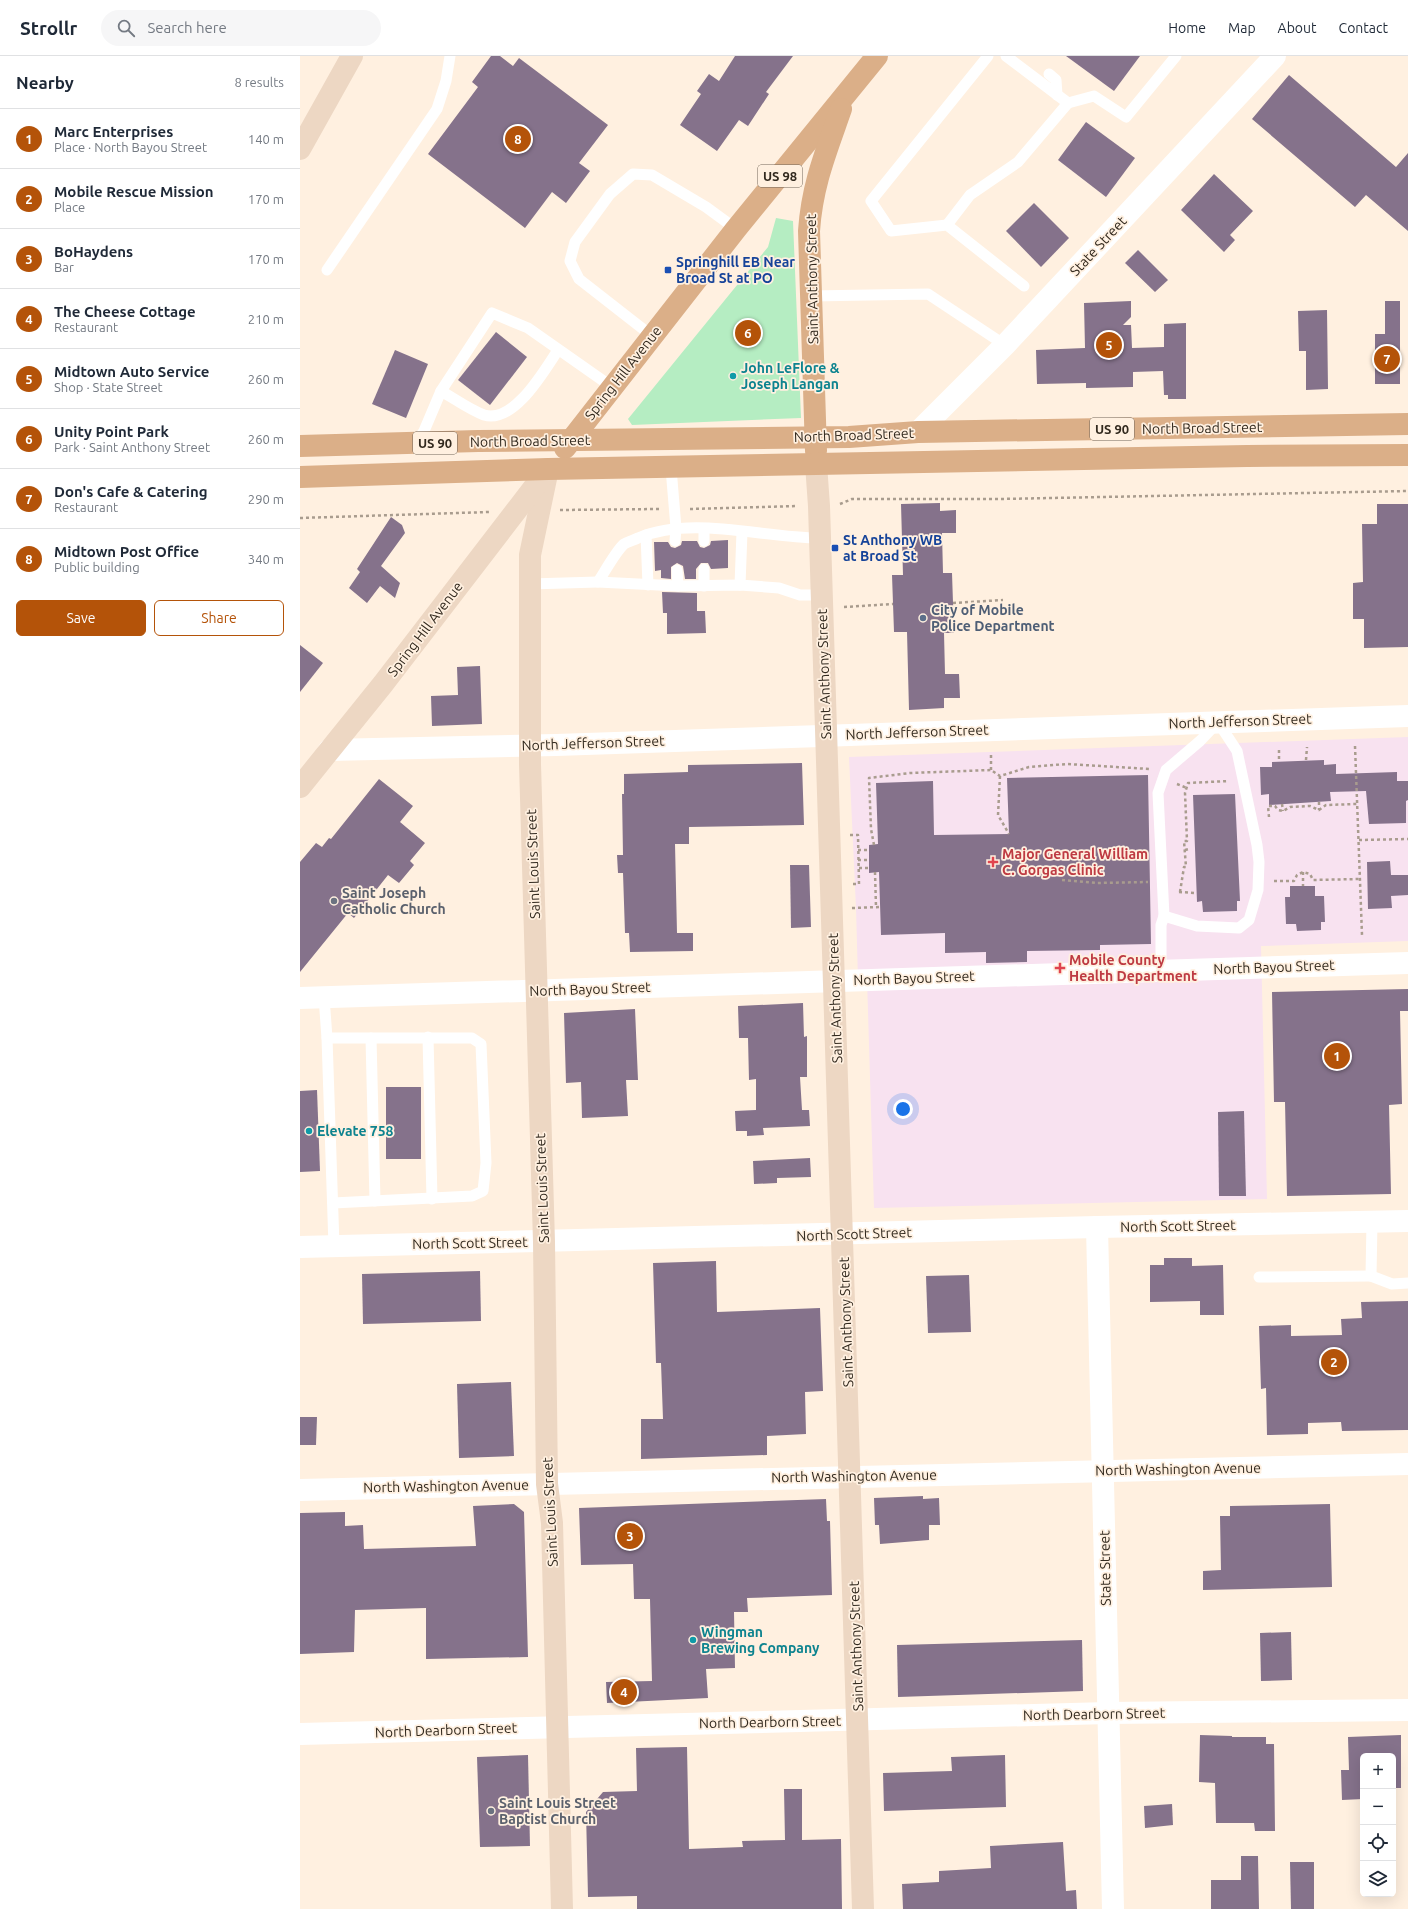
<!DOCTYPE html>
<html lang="en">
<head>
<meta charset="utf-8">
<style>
	:root { --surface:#fff; --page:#f6f6f7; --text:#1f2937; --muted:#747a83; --line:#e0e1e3; --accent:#b45309 }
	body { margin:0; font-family:Ubuntu,sans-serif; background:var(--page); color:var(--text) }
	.controls { position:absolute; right:12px; bottom:12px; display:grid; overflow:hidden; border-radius:6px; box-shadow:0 4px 16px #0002 }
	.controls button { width:36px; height:36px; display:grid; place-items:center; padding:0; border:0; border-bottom:1px solid var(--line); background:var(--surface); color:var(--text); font:20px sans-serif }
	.you { position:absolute; left:603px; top:1053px; width:14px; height:14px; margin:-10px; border:3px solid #fff; border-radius:50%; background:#1a73e8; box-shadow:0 0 0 6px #1a73e833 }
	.badge { display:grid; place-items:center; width:26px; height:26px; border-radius:50%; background:var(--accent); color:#fff; font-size:13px; font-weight:700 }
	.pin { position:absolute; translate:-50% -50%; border:2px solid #fff; box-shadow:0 1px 4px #0006 }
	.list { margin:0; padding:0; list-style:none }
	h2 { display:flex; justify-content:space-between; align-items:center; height:52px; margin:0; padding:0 16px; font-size:17px }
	h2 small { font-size:13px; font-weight:400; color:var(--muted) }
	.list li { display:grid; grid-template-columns:26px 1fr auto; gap:12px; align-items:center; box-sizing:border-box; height:60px; padding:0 16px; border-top:1px solid var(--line) }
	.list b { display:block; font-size:15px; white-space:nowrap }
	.list p { margin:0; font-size:13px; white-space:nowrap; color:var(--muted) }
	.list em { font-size:13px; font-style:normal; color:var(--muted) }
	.actions { display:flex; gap:8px; padding:12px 16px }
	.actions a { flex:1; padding:9px 0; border:1px solid var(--accent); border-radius:6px; text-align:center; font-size:14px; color:var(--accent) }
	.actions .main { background:var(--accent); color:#fff }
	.icon { flex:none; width:22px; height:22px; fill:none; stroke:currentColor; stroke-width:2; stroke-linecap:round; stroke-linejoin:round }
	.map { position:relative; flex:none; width:1108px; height:1853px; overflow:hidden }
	header { display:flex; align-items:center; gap:24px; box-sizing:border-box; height:56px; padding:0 20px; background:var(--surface); border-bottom:1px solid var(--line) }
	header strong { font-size:19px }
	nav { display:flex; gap:22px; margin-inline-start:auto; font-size:14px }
	.search { width:280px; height:36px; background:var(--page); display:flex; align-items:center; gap:10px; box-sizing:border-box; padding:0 14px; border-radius:22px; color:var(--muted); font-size:15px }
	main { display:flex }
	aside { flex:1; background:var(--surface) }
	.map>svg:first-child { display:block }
	.medical { fill:#f8e2f0 }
	.green { fill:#b5edc2 }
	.building { fill:#85728b }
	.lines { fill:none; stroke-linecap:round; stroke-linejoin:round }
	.path { stroke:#a99c8e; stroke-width:2.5; stroke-dasharray:3 3; stroke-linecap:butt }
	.lane { stroke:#fff; stroke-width:11 }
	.street { stroke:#fff; stroke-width:22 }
	.secondary { stroke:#edd7c3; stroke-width:22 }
	.primary { stroke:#dbaf88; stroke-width:22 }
	.transit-dot { fill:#1a4fb4; stroke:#fff0e0; stroke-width:1.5 }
	.culture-dot { fill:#0f9aa8; stroke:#fff0e0; stroke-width:1.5 }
	.service-dot { fill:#5c6f8a; stroke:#fff0e0; stroke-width:1.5 }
	.health-dot { fill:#e0444e; stroke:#fff0e0; stroke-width:1.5 }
	.worship-dot { fill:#6b7280; stroke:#fff0e0; stroke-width:1.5 }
	.labels { text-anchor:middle; stroke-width:3.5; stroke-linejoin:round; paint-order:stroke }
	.shield { fill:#fff0e0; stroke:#706558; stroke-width:1 }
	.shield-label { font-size:13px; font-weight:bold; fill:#32291e }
	.street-label { font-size:14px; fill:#32291e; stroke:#fff0e0 }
	.transit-label { font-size:14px; font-weight:bold; fill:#164399; stroke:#fff0e0; text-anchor:start }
	.culture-label { font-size:14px; font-weight:bold; fill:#0d838f; stroke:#fff0e0; text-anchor:start }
	.service-label { font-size:14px; font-weight:bold; fill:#4e5e75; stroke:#fff0e0; text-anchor:start }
	.health-label { font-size:14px; font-weight:bold; fill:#be3a42; stroke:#fff0e0; text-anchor:start }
	.worship-label { font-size:14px; font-weight:bold; fill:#5b616d; stroke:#fff0e0; text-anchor:start }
</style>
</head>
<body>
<header>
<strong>Strollr</strong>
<div class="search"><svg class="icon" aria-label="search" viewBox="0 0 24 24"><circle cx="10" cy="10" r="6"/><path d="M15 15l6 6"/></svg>Search here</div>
<nav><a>Home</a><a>Map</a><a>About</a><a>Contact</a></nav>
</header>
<main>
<aside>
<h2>Nearby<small>8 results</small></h2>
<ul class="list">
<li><span class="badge">1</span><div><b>Marc Enterprises</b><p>Place · North Bayou Street</p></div><em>140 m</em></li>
<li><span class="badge">2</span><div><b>Mobile Rescue Mission</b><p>Place</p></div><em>170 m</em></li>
<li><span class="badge">3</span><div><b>BoHaydens</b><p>Bar</p></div><em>170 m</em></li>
<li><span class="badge">4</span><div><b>The Cheese Cottage</b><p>Restaurant</p></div><em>210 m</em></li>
<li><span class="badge">5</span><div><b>Midtown Auto Service</b><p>Shop · State Street</p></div><em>260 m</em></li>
<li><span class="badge">6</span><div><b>Unity Point Park</b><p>Park · Saint Anthony Street</p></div><em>260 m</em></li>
<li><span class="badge">7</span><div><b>Don's Cafe &amp; Catering</b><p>Restaurant</p></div><em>290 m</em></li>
<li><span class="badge">8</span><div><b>Midtown Post Office</b><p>Public building</p></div><em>340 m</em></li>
</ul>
<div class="actions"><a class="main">Save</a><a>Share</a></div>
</aside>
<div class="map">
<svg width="1108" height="1853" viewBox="0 0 1108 1853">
	<rect width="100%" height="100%" fill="#fff0e0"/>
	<polygon class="medical" points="1108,681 1108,885 961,890 967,1143 574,1152 567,923 558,924 556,852 549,701"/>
	<polygon class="green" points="476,162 493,165 501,362 332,369 328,363 468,191"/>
	<g class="building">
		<polygon points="191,0 200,0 213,10 219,2 308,69 279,107 290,115 266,147 252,136 225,172 128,98 178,31 172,26"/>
		<polygon points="435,0 493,0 466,36 469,38 448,70 439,64 417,95 380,69 401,38 397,35 409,18 419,25"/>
		<polygon points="766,0 840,0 814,35"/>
		<polygon points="989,19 1096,111 1108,97 1108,175 1066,139 1055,151 952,63"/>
		<polygon points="786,66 835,102 806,141 758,104"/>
		<polygon points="914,118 953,155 930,179 935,184 924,196 881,154"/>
		<polygon points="734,147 769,182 741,211 706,175"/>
		<polygon points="838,194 868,224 855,236 825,207"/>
		<polygon points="831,245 831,261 823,269 831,269 832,292 864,291 864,268 886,267 886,343 868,343 868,339 864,339 863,315 833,316 833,331 786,332 786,327 737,328 736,294 785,292 784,247"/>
		<polygon points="1085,245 1100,245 1100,328 1075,328 1075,278 1085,278"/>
		<polygon points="1027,254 1028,333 1006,334 1006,295 999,295 998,255"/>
		<polygon points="196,276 227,301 190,349 158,324"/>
		<polygon points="95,294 128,308 106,362 72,348"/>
		<polygon points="640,447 640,455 656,454 656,477 642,477 643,517 652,517 654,577 644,577 645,618 659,618 660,642 644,642 644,652 609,654 607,576 594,576 592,519 603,519 601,448"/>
		<polygon points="1077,448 1108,448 1108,591 1064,592 1064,563 1053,563 1053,527 1063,526 1062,468 1077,468"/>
		<polygon points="91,461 102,469 105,477 81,510 100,527 95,542 80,530 67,547 49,532 60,516 57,513"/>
		<polygon points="428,484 428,512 411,513 408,507 401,507 396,513 396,523 385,523 383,510 377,507 371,511 371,523 361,522 361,514 355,515 354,486 368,486 371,491 375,492 381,489 382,485 397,485 400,491 404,492 410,489 411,485"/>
		<polygon points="362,536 397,537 397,555 405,555 406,577 367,578 367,557 363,557"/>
		<polygon points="0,589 23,607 0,636"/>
		<polygon points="180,610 182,668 132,670 131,640 158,639 157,611"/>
		<polygon points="1024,704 1024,709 1036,708 1036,718 1097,716 1097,725 1108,725 1108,744 1106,745 1106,767 1069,768 1066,735 1030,736 1031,745 969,749 969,738 961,739 960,711 972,711 972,706"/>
		<polygon points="502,707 504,769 389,771 389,788 375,788 377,877 393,877 393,895 330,896 329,877 325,877 323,817 318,817 317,799 323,799 322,738 324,738 324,718 388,716 388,709"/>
		<polygon points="848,719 851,888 800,889 800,894 727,895 727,906 686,907 686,896 645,897 645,877 581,879 579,816 569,817 569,789 578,788 576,727 633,725 634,779 709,778 707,722"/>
		<polygon points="79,723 113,750 100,766 125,787 110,805 114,809 99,827 88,819 54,862 48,857 0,916 0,806 16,787 22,791 29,782 31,783"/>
		<polygon points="935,738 940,845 937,845 937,855 903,856 902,845 897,846 893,739"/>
		<polygon points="1090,805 1091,819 1108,819 1108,839 1091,840 1092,852 1068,853 1067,806"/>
		<polygon points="490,809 509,809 511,871 491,872"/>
		<polygon points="990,830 1015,830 1015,840 1024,840 1025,866 1021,866 1021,874 997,875 996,868 986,868 985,841 990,841"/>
		<polygon points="1108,933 1108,955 1100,955 1102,1048 1089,1049 1091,1138 987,1140 985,1046 974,1046 972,936"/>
		<polygon points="503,947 504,981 507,980 507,1021 500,1021 502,1054 509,1054 510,1070 463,1072 464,1079 447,1080 447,1075 436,1075 435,1055 456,1054 456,1023 449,1024 448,982 439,982 438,950"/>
		<polygon points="335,953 338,1024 326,1024 328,1060 282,1062 281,1026 266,1027 264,957"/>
		<rect x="86" y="1031" width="35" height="72"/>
		<polygon points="17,1034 20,1115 0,1116 0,1035"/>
		<polygon points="944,1055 946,1140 919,1140 918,1056"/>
		<polygon points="510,1102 511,1121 477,1122 477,1127 454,1128 453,1105"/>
		<polygon points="864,1202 892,1202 892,1210 923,1209 924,1259 900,1259 900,1245 850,1246 850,1209 864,1209"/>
		<polygon points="416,1205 417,1256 520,1252 523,1335 505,1336 506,1378 467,1380 467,1399 341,1403 341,1363 363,1363 361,1307 356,1307 353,1207"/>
		<polygon points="180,1215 181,1265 63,1268 62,1218"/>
		<polygon points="669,1219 671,1276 628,1277 626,1220"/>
		<polygon points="1108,1245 1108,1374 1042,1375 1041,1366 1008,1367 1008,1378 967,1379 966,1332 961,1333 959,1270 991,1269 991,1280 1042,1279 1041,1263 1062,1262 1061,1246"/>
		<polygon points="211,1326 214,1400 159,1402 157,1328"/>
		<polygon points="0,1361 17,1361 16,1389 0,1389"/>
		<polygon points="623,1440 623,1443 639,1442 640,1469 629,1469 629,1484 580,1488 579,1469 575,1469 574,1442"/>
		<polygon points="526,1443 527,1465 530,1465 532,1539 447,1542 448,1556 434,1556 435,1612 406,1613 408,1642 307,1647 306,1626 352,1625 350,1543 334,1543 333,1508 281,1509 279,1452"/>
		<polygon points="214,1448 224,1456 228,1601 126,1603 126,1552 55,1554 54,1596 0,1598 0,1457 45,1456 45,1470 63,1469 64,1493 176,1490 173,1450"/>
		<polygon points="1030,1448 1032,1531 903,1534 903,1515 921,1514 920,1460 930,1460 930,1450"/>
		<polygon points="991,1576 992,1624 961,1625 960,1577"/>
		<polygon points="782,1584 783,1635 598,1641 597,1589"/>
		<polygon points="900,1679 932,1680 932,1681 966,1681 966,1688 974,1688 975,1775 955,1775 954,1767 916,1767 915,1727 899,1726"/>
		<polygon points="1101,1679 1101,1732 1093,1732 1093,1700 1063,1700 1063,1743 1042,1744 1041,1714 1049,1714 1048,1681"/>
		<polygon points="387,1691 389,1793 443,1791 442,1785 485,1784 484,1733 502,1733 502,1784 541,1783 542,1853 337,1853 337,1840 288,1841 286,1756 303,1736 337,1735 336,1692"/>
		<polygon points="228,1699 230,1790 180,1791 177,1701"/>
		<polygon points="705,1699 706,1751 584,1755 583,1717 652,1715 651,1701"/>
		<polygon points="872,1748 873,1769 845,1772 844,1750"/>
		<polygon points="763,1786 766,1835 776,1834 777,1853 603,1853 602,1828 639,1826 639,1815 691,1812 690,1790"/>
		<polygon points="941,1800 958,1800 959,1853 911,1853 911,1824 941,1824"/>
		<polygon points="990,1806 1014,1806 1014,1853 991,1853"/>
	</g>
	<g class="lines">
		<g class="path">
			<polyline points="540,448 552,443 700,443 1108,435"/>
			<polyline points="390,453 497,450"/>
			<polyline points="260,454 359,453"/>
			<polyline points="0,462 189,456"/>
			<polyline points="653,547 703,544"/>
			<polyline points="544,551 593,548"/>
			<polyline points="1055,690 1062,879"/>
			<polyline points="979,694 979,705"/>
			<polyline points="1006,704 1007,691"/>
			<polyline points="691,714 691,696"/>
			<polyline points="700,720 698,759 709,778"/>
			<polyline points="877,728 887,732"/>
			<polyline points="1019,746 1019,754"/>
			<polyline points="982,748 983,755"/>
			<polyline points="969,761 968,750 975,750 978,754 983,755 990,751 1010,750 1019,754 1026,749 1057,748"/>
			<polyline points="550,779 558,779 559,828 552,828"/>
			<polyline points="1059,784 1108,783"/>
			<polyline points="574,789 571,773 569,722 610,717 691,714 700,720 729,711 767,708 850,713"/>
			<polyline points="558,794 569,794"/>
			<polyline points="885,794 889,793"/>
			<polyline points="558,804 569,804"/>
			<polyline points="559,812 569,812"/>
			<polyline points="575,816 576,851"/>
			<polyline points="1003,816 1003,830"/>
			<polyline points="762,824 797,827 848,826"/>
			<polyline points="974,825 994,825 997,819 1003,816 1010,818 1013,824 1060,823"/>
			<polyline points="879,836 896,837"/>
			<polyline points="880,836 884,811 886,811 884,785 887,785 885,737 888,727 929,725"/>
			<polyline points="552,852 580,851"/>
		</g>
		<g class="lane">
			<polyline points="688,0 571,145 591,175 647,169 724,230"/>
			<polyline points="706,0 768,47 794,40 826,61 876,0"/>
			<polyline points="749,18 756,24 757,39"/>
			<polyline points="647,169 670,139 718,106 768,47"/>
			<polyline points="27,214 137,53 146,25 150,0"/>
			<polyline points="511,240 628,238 705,289"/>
			<polyline points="352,280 279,223 270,205 275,186 310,138 333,118 352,119 406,151 436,173"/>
			<path d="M141 335C155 343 170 354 184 359 214 368 244 315 258 294"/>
			<polyline points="116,387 124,375 141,335 192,257 228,272 312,331"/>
			<polyline points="371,412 376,472 375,485"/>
			<polyline points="404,473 404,485"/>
			<polyline points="346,479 348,529"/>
			<path d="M519 482C462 482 392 459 338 482 334 484 327 486 324 488 316 495 304 517 298 526L378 530 440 529 479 532 500 539H521"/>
			<polyline points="404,513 404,530"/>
			<polyline points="377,514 378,530"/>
			<polyline points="230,528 298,526"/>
			<polyline points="440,529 442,476"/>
			<polygon points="918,666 937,695 957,789 959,806 958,834 949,864 939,872 897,870 864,860 858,737 866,714 900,685"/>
			<polyline points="861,915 861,869 864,860"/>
			<polyline points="24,941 27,982 34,1190"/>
			<polyline points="128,981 132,1143"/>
			<polyline points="27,982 172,982 181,988 186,1107 183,1135 172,1140 33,1147"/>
			<polyline points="71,982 75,1145"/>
			<polyline points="1072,1166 1071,1220 1092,1228 1108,1227"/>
			<polyline points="959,1221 1071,1220"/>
		</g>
		<g class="street">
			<polyline points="618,376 705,289 975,0"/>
			<polyline points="29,694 256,689 1108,660"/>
			<polyline points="0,942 1108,907"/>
			<polyline points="797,1171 813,1853"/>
			<polyline points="0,1191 797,1171 1108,1165"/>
			<polyline points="0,1434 1108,1408"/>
			<polyline points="0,1678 808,1657 1108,1654"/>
		</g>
		<g class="secondary">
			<polyline points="0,93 52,0"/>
			<polyline points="516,408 519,450 563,1853"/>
			<polyline points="248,413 230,499 230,708 244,1186 247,1428 252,1467 262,1853"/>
			<polyline points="0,731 83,628 245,417"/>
		</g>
		<g class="primary">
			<polyline points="0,390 178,385 549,381 618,376 1108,368"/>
			<polyline points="265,392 436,173 577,0"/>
			<path d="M516 395 509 175C512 129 526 96 541 53"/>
			<polyline points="0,421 248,413 947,400 1108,399"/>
		</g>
	</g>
	<g class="transit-dot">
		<rect x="364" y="210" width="8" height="8" rx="2"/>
		<rect x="531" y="488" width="8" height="8" rx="2"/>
	</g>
	<g class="culture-dot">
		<circle cx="433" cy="320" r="4"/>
		<circle cx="9" cy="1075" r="4"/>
		<circle cx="393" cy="1584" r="4"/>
	</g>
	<circle class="service-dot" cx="623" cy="562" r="4"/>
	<g class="health-dot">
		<path d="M691 800h4v4h4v4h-4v4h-4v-4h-4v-4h4z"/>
		<path d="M758 906h4v4h4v4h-4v4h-4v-4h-4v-4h4z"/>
	</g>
	<g class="worship-dot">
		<circle cx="34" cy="845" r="4"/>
		<circle cx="191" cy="1755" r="4"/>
	</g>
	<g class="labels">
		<g class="shield">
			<rect x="458" y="109" width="44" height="22" rx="3"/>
			<rect x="790" y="362" width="44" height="22" rx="3"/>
			<rect x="113" y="376" width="44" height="22" rx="3"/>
		</g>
		<g class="shield-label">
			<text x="480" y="125">US 98</text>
			<text x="812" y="378">US 90</text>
			<text x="135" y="392">US 90</text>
		</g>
		<g class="street-label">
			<text transform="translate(798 190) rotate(-47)" y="5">State Street</text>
			<text transform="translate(512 223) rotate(-91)" y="5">Saint Anthony Street</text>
			<text transform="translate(323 317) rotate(-52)" y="5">Spring Hill Avenue</text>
			<text transform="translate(902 372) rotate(-1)" y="5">North Broad Street</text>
			<text transform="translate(554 379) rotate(-2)" y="5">North Broad Street</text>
			<text transform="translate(230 385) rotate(-1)" y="5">North Broad Street</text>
			<text transform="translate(125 573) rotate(-53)" y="5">Spring Hill Avenue</text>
			<text transform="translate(524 618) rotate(-92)" y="5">Saint Anthony Street</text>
			<text transform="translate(940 665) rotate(-2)" y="5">North Jefferson Street</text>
			<text transform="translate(617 676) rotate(-2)" y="5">North Jefferson Street</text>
			<text transform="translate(293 687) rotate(-2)" y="5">North Jefferson Street</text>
			<text transform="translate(233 808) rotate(-92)" y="5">Saint Louis Street</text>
			<text transform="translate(974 911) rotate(-2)" y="5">North Bayou Street</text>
			<text transform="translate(614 922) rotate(-2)" y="5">North Bayou Street</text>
			<text transform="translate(290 933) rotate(-2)" y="5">North Bayou Street</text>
			<text transform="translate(535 942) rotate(-92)" y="5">Saint Anthony Street</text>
			<text transform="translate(242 1132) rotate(-92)" y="5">Saint Louis Street</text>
			<text transform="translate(878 1170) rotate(-1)" y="5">North Scott Street</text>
			<text transform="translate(554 1178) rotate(-2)" y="5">North Scott Street</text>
			<text transform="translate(170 1187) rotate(-1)" y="5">North Scott Street</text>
			<text transform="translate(546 1266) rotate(-92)" y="5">Saint Anthony Street</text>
			<text transform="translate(878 1413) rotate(-1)" y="5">North Washington Avenue</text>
			<text transform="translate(554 1420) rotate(-1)" y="5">North Washington Avenue</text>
			<text transform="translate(146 1430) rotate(-1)" y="5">North Washington Avenue</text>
			<text transform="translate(250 1456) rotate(-93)" y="5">Saint Louis Street</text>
			<text transform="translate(805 1512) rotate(-91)" y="5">State Street</text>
			<text transform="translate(556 1590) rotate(-92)" y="5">Saint Anthony Street</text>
			<text transform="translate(794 1658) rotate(-1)" y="5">North Dearborn Street</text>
			<text transform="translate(470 1666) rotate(-1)" y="5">North Dearborn Street</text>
			<text transform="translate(146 1674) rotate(-2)" y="5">North Dearborn Street</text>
		</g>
		<g class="transit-label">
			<text x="376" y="211">Springhill EB Near<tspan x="376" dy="16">Broad St at PO</tspan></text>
			<text x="543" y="489">St Anthony WB<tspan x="543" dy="16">at Broad St</tspan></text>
		</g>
		<g class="culture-label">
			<text x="441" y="317">John LeFlore &amp;<tspan x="441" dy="16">Joseph Langan</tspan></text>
			<text x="17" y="1080">Elevate 758</text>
			<text x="401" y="1581">Wingman<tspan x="401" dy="16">Brewing Company</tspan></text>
		</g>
		<g class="service-label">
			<text x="631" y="559">City of Mobile<tspan x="631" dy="16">Police Department</tspan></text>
		</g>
		<g class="health-label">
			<text x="702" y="803">Major General William<tspan x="702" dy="16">C. Gorgas Clinic</tspan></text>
			<text x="769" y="909">Mobile County<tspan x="769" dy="16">Health Department</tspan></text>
		</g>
		<g class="worship-label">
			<text x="42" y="842">Saint Joseph<tspan x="42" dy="16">Catholic Church</tspan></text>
			<text x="199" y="1752">Saint Louis Street<tspan x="199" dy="16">Baptist Church</tspan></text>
		</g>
	</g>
</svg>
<div class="controls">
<button>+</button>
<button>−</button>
<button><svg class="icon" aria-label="locate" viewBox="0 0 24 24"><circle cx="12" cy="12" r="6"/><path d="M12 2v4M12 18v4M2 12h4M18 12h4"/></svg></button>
<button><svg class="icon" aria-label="layers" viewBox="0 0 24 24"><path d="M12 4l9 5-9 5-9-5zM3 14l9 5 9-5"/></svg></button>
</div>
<div class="you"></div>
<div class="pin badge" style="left:1037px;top:1000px">1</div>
<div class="pin badge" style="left:1034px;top:1306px">2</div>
<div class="pin badge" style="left:330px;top:1480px">3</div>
<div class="pin badge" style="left:324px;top:1636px">4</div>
<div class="pin badge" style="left:809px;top:289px">5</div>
<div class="pin badge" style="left:448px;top:277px">6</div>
<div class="pin badge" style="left:1087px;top:303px">7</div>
<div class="pin badge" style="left:218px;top:83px">8</div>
</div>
</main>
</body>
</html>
